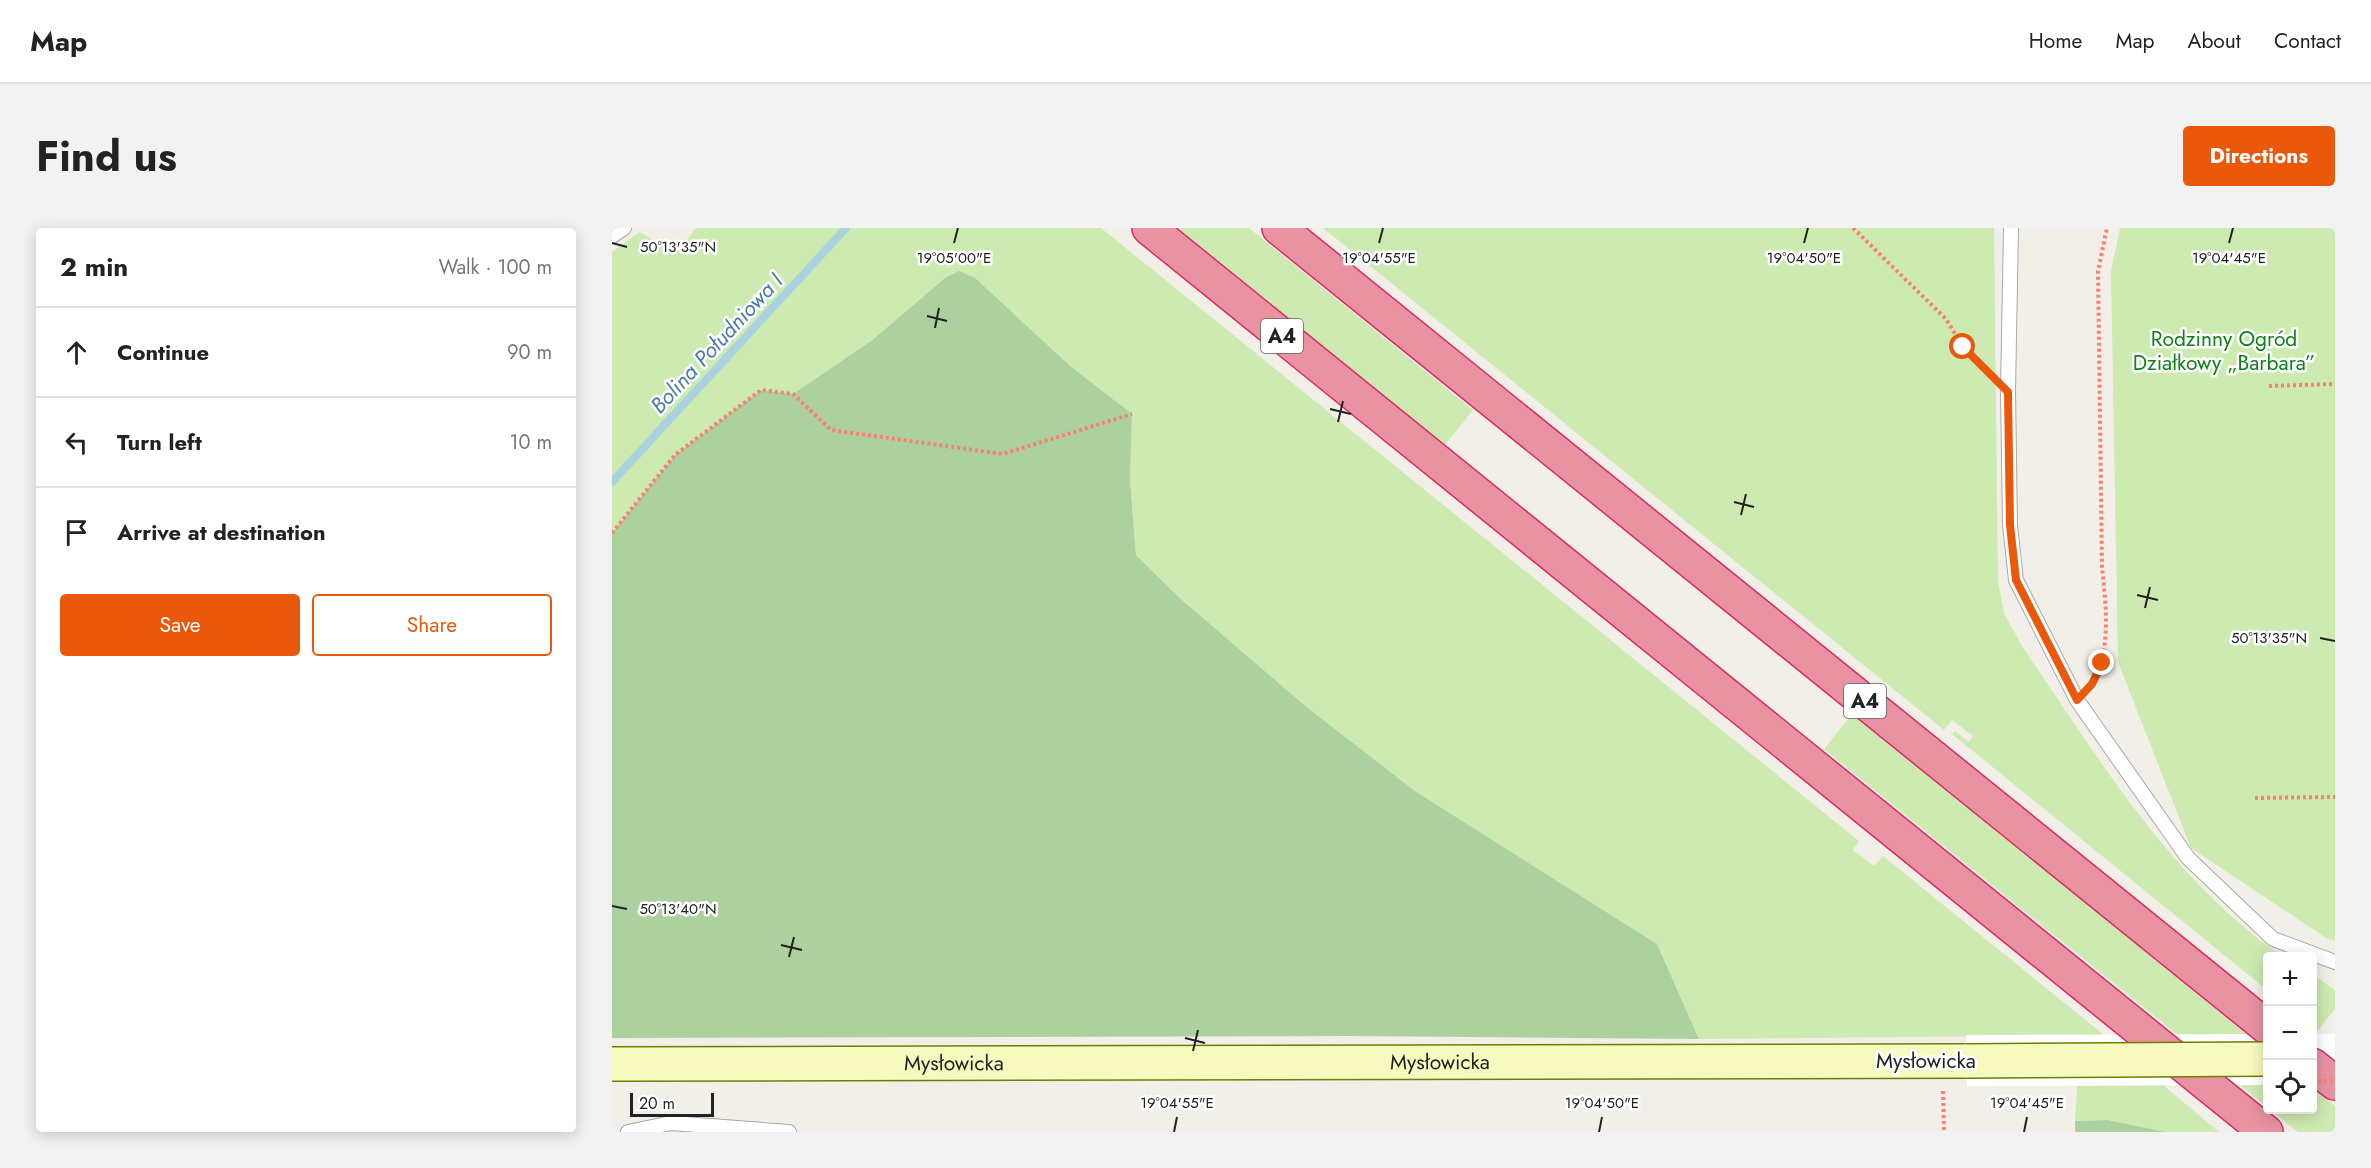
<!DOCTYPE html>
<html lang="en">
<head>
<meta charset="utf-8">
<style>
	:root { --surface:#fff; --page:#f2f2f2; --text:#222; --muted:#767676; --line:#e0e0e0; --accent:#ea580c }
	body { margin:0; font-family:Jost,sans-serif; background:var(--page); color:var(--text) }
	.controls { position:absolute; right:18px; bottom:18px; display:grid; overflow:hidden; border-radius:6px; box-shadow:0 3px 15px #0003 }
	.controls button { width:54px; height:54px; display:grid; place-items:center; padding:0; border:0; border-bottom:2px solid var(--line); background:var(--surface); color:var(--text); font:30px sans-serif }
	.scale { position:absolute; left:18px; bottom:15px; width:84px; box-sizing:border-box; padding-left:6px; border:3px solid #222; border-top:0; font-size:16px; line-height:21px; white-space:nowrap; color:#222; -webkit-text-stroke:4px #fff; paint-order:stroke }
	.stop { position:absolute; width:18px; height:18px; margin:-14px; border:4px solid #ea580c; border-radius:50%; background:#fff }
	.stop.end { background:#ea580c; border-color:#fff; box-shadow:0 2px 6px #0008 }
	.list { margin:0; padding:0; list-style:none }
	h2 { display:flex; justify-content:space-between; align-items:center; height:78px; margin:0; padding:0 24px; font-size:26px }
	h2 small { font-size:20px; font-weight:400; color:var(--muted) }
	.list li { display:grid; grid-template-columns:39px 1fr auto; gap:18px; align-items:center; box-sizing:border-box; height:90px; padding:0 24px; border-top:2px solid var(--line) }
	.list b { display:block; font-size:22px; white-space:nowrap }
	.list em { font-size:20px; font-style:normal; color:var(--muted) }
	.actions { display:flex; gap:12px; padding:18px 24px }
	.actions a { flex:1; padding:14px 0; border:2px solid var(--accent); border-radius:6px; text-align:center; font-size:21px; color:var(--accent) }
	.actions .main { background:var(--accent); color:#fff }
	.icon { flex:none; width:33px; height:33px; fill:none; stroke:currentColor; stroke-width:2; stroke-linecap:round; stroke-linejoin:round }
	.map { position:relative; flex:none; width:1723px; height:904px; overflow:hidden; border-radius:6px }
	header { display:flex; align-items:center; gap:36px; box-sizing:border-box; height:84px; padding:0 30px; background:var(--surface); border-bottom:2px solid var(--line) }
	header strong { font-size:28px }
	nav { display:flex; gap:33px; margin-inline-start:auto; font-size:21px }
	.intro { display:flex; align-items:center; justify-content:space-between; box-sizing:border-box; height:144px; padding:0 36px }
	h1 { margin:0; font-size:42px }
	.button { padding:15px 27px; border-radius:6px; background:var(--accent); color:#fff; font-size:21px; font-weight:700 }
	main { display:flex; gap:36px; padding:0 36px }
	aside { flex:1; background:var(--surface); border-radius:6px; box-shadow:0 3px 15px #0003 }
	.map>svg:first-child { display:block }
	.grass { fill:#cdebb0 }
	.forest { fill:#add19e }
	.pier { fill:#fff }
	.lines { fill:none; stroke-linecap:round; stroke-linejoin:round }
	.stream { stroke:#aad3df; stroke-width:8 }
	.lane-casing { stroke:#a9a9a9; stroke-width:16 }
	.secondary-casing { stroke:#707d05; stroke-width:36 }
	.highway-casing { stroke:#dc2a67; stroke-width:36 }
	.path { stroke:#fa8072; stroke-width:4; stroke-dasharray:3 3; stroke-linecap:butt }
	.lane { stroke:#fff; stroke-width:14 }
	.secondary { stroke:#f7fabf; stroke-width:33 }
	.highway { stroke:#e892a2; stroke-width:33 }
	.secondary-bridge-casing { stroke:#707d05; stroke-width:36; stroke-linecap:butt }
	.path-bridge { stroke:#fa8072; stroke-width:4; stroke-dasharray:3 3; stroke-linecap:butt }
	.secondary-bridge { stroke:#f7fabf; stroke-width:33 }
	.route { stroke:#ea580c; stroke-width:8 }
	.ticks { fill:none; stroke:#222; stroke-width:2 }
	.labels { text-anchor:middle; stroke-width:5; stroke-linejoin:round; paint-order:stroke }
	.shield { fill:#fff; stroke:#646464; stroke-width:1.5 }
	.shield-label { font-size:20px; font-weight:bold; fill:#222 }
	.park-label { font-size:21px; fill:#0c8416; stroke:#fff }
	.street-label { font-size:21px; fill:#222; stroke:#fff }
	.water-label { font-size:22px; font-style:italic; fill:#4a7aab; stroke:#fff }
	.ticks-label { font-size:15px; text-anchor:middle; fill:#222; stroke:#fff; stroke-width:5; stroke-linejoin:round; paint-order:stroke }
</style>
</head>
<body>
<header>
<strong>Map</strong>
<nav><a>Home</a><a>Map</a><a>About</a><a>Contact</a></nav>
</header>
<div class="intro"><h1>Find us</h1><a class="button">Directions</a></div>
<main>
<aside>
<h2>2 min<small>Walk · 100 m</small></h2>
<ul class="list">
<li><svg class="icon" aria-label="ahead" viewBox="0 0 24 24"><path d="M12 20V5M6 11l6-6 6 6"/></svg><div><b>Continue</b></div><em>90 m</em></li>
<li><svg class="icon" aria-label="left" viewBox="0 0 24 24"><path d="M17 20v-9H6M10 6l-5 5 5 5"/></svg><div><b>Turn left</b></div><em>10 m</em></li>
<li><svg class="icon" aria-label="arrive" viewBox="0 0 24 24"><path d="M6 21V4h12l-3 4 3 4H6"/></svg><div><b>Arrive at destination</b></div></li>
</ul>
<div class="actions"><a class="main">Save</a><a>Share</a></div>
</aside>
<div class="map">
<svg width="1723" height="904" viewBox="0 0 1723 904">
	<rect width="100%" height="100%" fill="#f2efe9"/>
	<g class="grass">
		<polygon points="84,0 489,0 1247,613 1241,622 1262,638 1271,628 1492,807 1087,811 1045,716 803,563 697,481 570,372 524,327 518,252 520,186 457,137 333,50 259,113 181,166 63,227 0,305 0,24 28,4 64,26"/>
		<polygon points="566,0 637,0 861,182 833,217"/>
		<path d="M711 0H1382L1386 353 1392 385 1410 418C1486 529 1557 650 1670 728H1656L1655 762 1340 506 1343 503 1357 514 1361 508 1340 492 1332 502Z"/>
		<polygon points="1508,0 1723,0 1723,713 1714,710 1579,620 1506,434 1499,43"/>
		<polygon points="1241,485 1655,823 1655,879 1212,521"/>
		<polygon points="1701,747 1723,762 1723,781 1706,802 1701,798"/>
		<polygon points="1551,857 1607,904 1554,904 1496,892 1463,893 1465,858"/>
		<polygon points="1701,860 1723,878 1723,904 1686,904 1658,882 1700,882"/>
	</g>
	<g class="forest">
		<polygon points="347,43 363,50 457,137 520,186 518,252 524,327 570,372 697,481 803,563 1045,716 1087,811 738,808 0,810 0,305 63,227 149,162 181,166 259,113 333,50"/>
		<polygon points="1496,892 1554,904 1463,904 1463,893"/>
	</g>
	<g class="pier">
		<polygon points="1655,806 1655,857 1355,858 1354,807"/>
		<polygon points="1700,806 1723,806 1723,857 1701,857"/>
	</g>
	<g class="lines">
		<polyline class="stream" points="0,254 234,0"/>
		<defs>
			<g id="lane">
				<polyline points="1399,0 1396,163 1398,297 1404,352 1465,472 1576,630 1661,711 1723,734"/>
				<polyline points="0,8 12,0"/>
				<polyline points="16,904 59,895 177,904"/>
			</g>
			<g id="secondary">
				<path id="s1" d="M0 836 1355 833"/>
			</g>
			<g id="highway">
				<polyline points="537,0 1654,904"/>
				<polyline points="667,0 1656,800"/>
				<polyline points="1700,837 1723,855"/>
			</g>
		</defs>
		<use href="#lane" class="lane-casing"/>
		<use href="#secondary" class="secondary-casing"/>
		<use href="#highway" class="highway-casing"/>
		<g class="path">
			<polyline points="1241,0 1334,91 1351,119 1376,144"/>
			<polyline points="1657,158 1723,156"/>
			<polyline points="0,305 63,227 149,162 181,166 219,202 391,226 520,186"/>
			<path d="M1479 457C1500 423 1494 378 1490 339L1486 43 1495 0"/>
			<polyline points="1643,570 1723,569"/>
			<polyline points="1331,863 1332,904"/>
		</g>
		<use href="#lane" class="lane"/>
		<use href="#secondary" class="secondary"/>
		<use href="#highway" class="highway"/>
		<defs>
			<polyline id="secondary-bridge" points="1355,833 1656,831"/>
		</defs>
		<use href="#secondary-bridge" class="secondary-bridge-casing"/>
		<polyline class="path-bridge" points="1700,853 1723,853"/>
		<use href="#secondary-bridge" class="secondary-bridge"/>
	</g>
	<g class="lines">
		<polyline class="route" points="1351,119 1396,164 1398,297 1404,352 1465,472 1480,456 1490,435"/>
	</g>
	<path class="ticks" d="M0 15 15 19M342 15 346 0M767 15 771 0M1192 15 1196 0M1617 15 1621 0M315 88 335 93M323 100 327 80M718 181 739 186M726 194 731 173M1122 274 1142 279M1129 287 1134 266M1525 367 1546 372M1533 380 1538 359M1708 410 1723 413M0 678 15 681M169 717 190 722M177 729 182 709M573 810 593 815M581 823 586 802M562 904 565 889M987 904 990 889M1412 904 1415 889"/>
	<g class="labels">
		<g class="shield">
			<rect x="649" y="91" width="42" height="34" rx="4.5"/>
			<rect x="1232" y="456" width="42" height="34" rx="4.5"/>
		</g>
		<g class="shield-label">
			<text x="670" y="115">A4</text>
			<text x="1253" y="480">A4</text>
		</g>
		<g class="park-label">
			<text x="1612" y="118">Rodzinny Ogród<tspan x="1612" dy="24">Działkowy „Barbara”</tspan></text>
		</g>
		<g class="street-label">
			<text x="1314" y="840">Mysłowicka</text>
			<text dy="7" stroke="none"><textPath href="#s1" startOffset="828">Mysłowicka</textPath></text>
			<text dy="7" stroke="none"><textPath href="#s1" startOffset="342">Mysłowicka</textPath></text>
		</g>
		<g class="water-label">
			<text transform="translate(104 115) rotate(-47)" y="8">Bolina Południowa I</text>
		</g>
	</g>
	<g class="ticks-label">
		<text x="66" y="24">50°13'35"N</text>
		<text x="342" y="35">19°05'00"E</text>
		<text x="767" y="35">19°04'55"E</text>
		<text x="1192" y="35">19°04'50"E</text>
		<text x="1617" y="35">19°04'45"E</text>
		<text x="1657" y="415">50°13'35"N</text>
		<text x="66" y="686">50°13'40"N</text>
		<text x="565" y="880">19°04'55"E</text>
		<text x="990" y="880">19°04'50"E</text>
		<text x="1415" y="880">19°04'45"E</text>
	</g>
</svg>
<div class="controls">
<button>+</button>
<button>−</button>
<button><svg class="icon" aria-label="locate" viewBox="0 0 24 24"><circle cx="12" cy="12" r="6"/><path d="M12 2v4M12 18v4M2 12h4M18 12h4"/></svg></button>
</div>
<div class="scale">20 m</div>
<div class="stop" style="left:1351px;top:119px"></div>
<div class="stop end" style="left:1490px;top:435px"></div>
</div>
</main>
</body>
</html>
